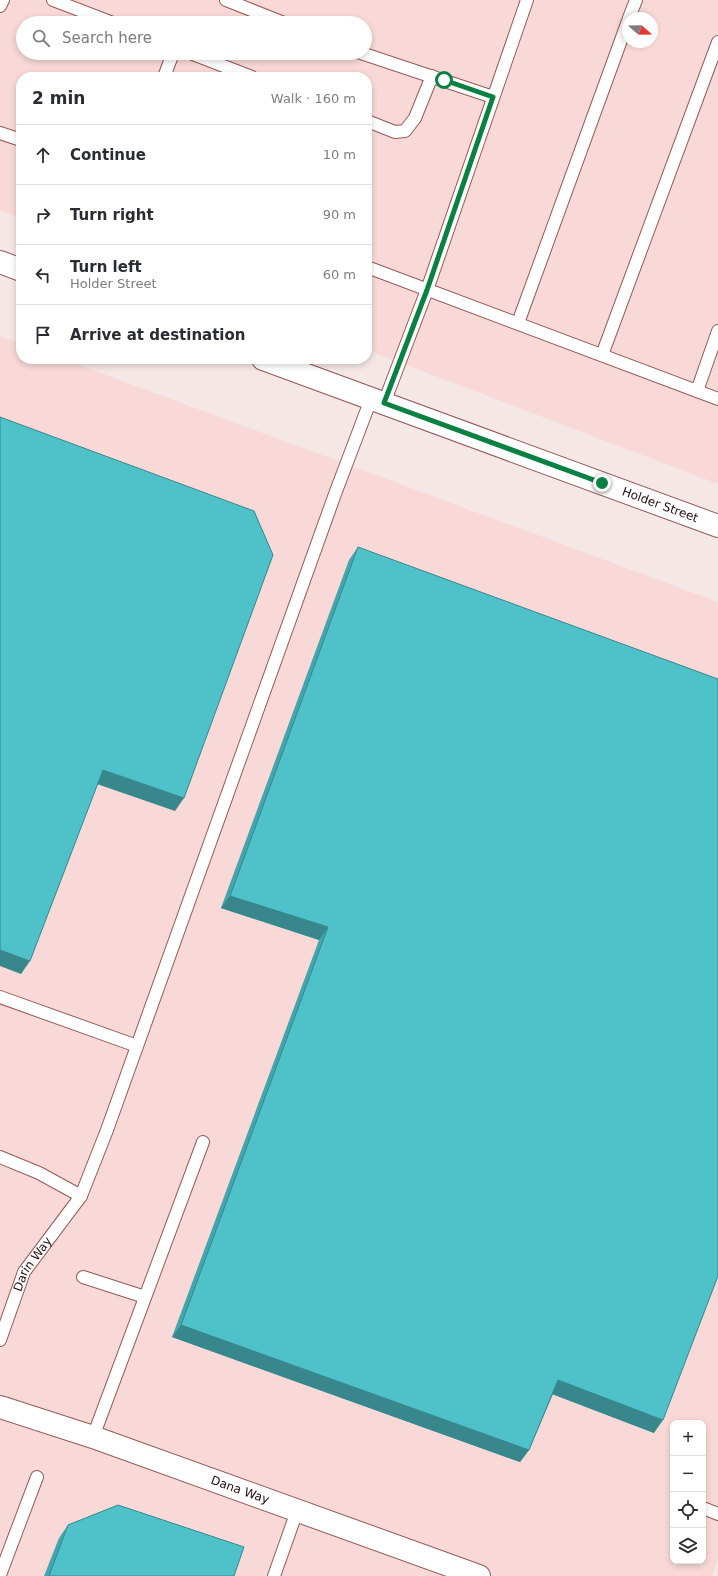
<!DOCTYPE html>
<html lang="en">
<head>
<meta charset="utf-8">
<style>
	:root { --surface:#fff; --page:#f7f7f7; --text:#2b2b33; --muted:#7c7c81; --line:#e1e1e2 }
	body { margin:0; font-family:"DejaVu Sans",sans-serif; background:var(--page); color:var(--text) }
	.controls { position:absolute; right:12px; bottom:12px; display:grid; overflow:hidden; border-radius:8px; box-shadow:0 2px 6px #0003 }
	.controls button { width:36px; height:36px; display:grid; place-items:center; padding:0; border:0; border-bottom:1px solid var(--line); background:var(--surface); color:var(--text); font:20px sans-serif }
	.compass { position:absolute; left:622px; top:12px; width:36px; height:36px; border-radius:50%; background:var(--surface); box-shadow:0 2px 6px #0003; rotate:110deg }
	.stop { position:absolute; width:12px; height:12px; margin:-9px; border:3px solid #0b8043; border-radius:50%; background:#fff }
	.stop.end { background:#0b8043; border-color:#fff; box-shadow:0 1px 4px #0008 }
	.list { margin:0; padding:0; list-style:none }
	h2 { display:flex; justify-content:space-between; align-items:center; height:52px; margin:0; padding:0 16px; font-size:17px }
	h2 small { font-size:13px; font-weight:400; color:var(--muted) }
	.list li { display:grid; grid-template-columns:26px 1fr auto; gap:12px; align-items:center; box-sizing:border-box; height:60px; padding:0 16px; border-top:1px solid var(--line) }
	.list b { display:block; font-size:15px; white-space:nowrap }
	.list p { margin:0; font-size:13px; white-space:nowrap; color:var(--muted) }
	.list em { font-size:13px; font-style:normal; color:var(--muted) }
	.icon { flex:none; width:22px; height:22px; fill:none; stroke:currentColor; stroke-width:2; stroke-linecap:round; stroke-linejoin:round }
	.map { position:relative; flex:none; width:718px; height:1576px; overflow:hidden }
	.search { position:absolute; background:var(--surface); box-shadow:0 2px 6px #0003; left:16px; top:16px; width:356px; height:44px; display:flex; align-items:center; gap:10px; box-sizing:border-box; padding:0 14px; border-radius:22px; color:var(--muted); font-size:15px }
	.panel { position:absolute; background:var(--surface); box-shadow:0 2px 6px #0003; left:16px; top:72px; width:356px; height:292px; border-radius:16px }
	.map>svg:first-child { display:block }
	.built { fill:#f9d9d7; fill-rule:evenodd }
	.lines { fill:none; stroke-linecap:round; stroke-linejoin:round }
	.service-casing { stroke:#945957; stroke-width:14 }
	.minor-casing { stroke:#945957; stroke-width:24 }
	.tertiary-casing { stroke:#945957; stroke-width:24 }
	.service { stroke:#fff; stroke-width:12 }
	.minor { stroke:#fff; stroke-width:22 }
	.tertiary { stroke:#fff; stroke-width:22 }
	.wall { fill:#44a6ad }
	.shaded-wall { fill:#37878d }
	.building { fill:#4fc1c9; stroke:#37878d }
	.route { stroke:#0b8043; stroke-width:5 }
	.labels { text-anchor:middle; stroke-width:3; stroke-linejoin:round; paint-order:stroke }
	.street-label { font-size:12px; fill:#250e0d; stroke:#f5e7e6 }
</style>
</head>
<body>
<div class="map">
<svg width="718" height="1576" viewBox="0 0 718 1576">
	<rect width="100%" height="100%" fill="#f5e7e6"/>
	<g class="built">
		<path d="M0 0H718V484L367 350V77H21V218L0 210ZM628 18H652V42H628ZM23 23H365V53H23Z"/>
		<path d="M0 336 21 344V359H63L718 602V1559L712 1576H0ZM673 1423H703V1561H673Z"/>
	</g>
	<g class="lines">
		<defs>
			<g id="service">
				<polyline points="53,0 113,23"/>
				<polyline points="226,0 284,23"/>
				<polyline points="0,6 3,0"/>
				<polyline points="629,18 636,0"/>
				<polyline points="190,53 252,77"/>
				<polyline points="361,53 493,97"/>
				<polyline points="164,77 173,53"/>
				<polyline points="367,121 395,132 405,131 415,118 432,76"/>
				<polyline points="0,133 21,140"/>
				<polyline points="367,267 718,399"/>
				<polyline points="518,323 628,21"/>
				<polyline points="602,355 718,42"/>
				<polyline points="697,391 718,331"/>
				<polyline points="384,403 427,290 527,0"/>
				<polyline points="0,997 137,1046"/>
				<polyline points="0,1157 39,1173 81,1196"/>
				<polyline points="83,1277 145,1297"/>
				<path id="s1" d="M0 1340 24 1272 81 1196 107 1130 335 494 371 399"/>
				<polyline points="93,1437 203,1142"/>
				<polyline points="703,1508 718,1514"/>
				<polyline points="0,1575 37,1477"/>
				<polyline points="274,1576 297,1511"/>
			</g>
			<g id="minor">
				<path id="s2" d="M0 1407 93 1437 479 1576"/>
			</g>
			<g id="tertiary">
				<polyline points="0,262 21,270"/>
				<path id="s3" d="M263 359 718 526"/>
			</g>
		</defs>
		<use href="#service" class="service-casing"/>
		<use href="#minor" class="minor-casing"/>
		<use href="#tertiary" class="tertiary-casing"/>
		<use href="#service" class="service"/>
		<use href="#minor" class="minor"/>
		<use href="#tertiary" class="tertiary"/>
	</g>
	<g class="wall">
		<polygon points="358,547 654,1433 553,1394 529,1450 520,1462 172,1337 319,940 221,908 349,560"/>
		<polygon points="68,1525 234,1576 44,1576 59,1538"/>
	</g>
	<g class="shaded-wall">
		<polygon points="103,770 184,798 175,811 94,783"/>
		<polygon points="230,896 328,927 319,940 221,908"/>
		<polygon points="0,950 30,961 21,974 0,966"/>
		<polygon points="181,1325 529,1450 520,1462 172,1337"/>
		<polygon points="558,1380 663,1420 654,1433 549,1393"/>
	</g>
	<g class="building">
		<polygon points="0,417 254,511 273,555 184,798 103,770 30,961 0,950"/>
		<polygon points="358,547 718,679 718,1276 663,1420 558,1380 529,1450 181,1325 328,927 230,896"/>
		<polygon points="118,1505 244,1547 234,1576 49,1576 68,1525"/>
	</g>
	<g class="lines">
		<polyline class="route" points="444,80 493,97 427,290 384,403 602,483"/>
	</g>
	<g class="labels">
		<g class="street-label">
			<text dy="4" stroke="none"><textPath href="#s3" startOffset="423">Holder Street</textPath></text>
			<text dy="4" stroke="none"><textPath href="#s1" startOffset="83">Darin Way</textPath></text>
			<text dy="4" stroke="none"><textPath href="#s2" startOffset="254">Dana Way</textPath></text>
		</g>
	</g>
</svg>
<div class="controls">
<button>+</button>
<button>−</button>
<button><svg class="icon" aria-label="locate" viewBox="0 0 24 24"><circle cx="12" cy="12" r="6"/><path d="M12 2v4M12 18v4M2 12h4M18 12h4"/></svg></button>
<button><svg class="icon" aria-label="layers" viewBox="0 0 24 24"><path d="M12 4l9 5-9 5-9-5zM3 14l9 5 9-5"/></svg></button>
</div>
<svg class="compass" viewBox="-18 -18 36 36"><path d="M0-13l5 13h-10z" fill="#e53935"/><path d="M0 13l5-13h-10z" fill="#7c7c81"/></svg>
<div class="stop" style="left:444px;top:80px"></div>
<div class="stop end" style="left:602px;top:483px"></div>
<div class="search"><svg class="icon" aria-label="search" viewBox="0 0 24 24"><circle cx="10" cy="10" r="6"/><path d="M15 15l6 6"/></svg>Search here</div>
<section class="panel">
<h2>2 min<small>Walk · 160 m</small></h2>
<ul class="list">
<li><svg class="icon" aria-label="ahead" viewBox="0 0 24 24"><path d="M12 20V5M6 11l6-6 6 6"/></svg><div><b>Continue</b></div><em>10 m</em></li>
<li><svg class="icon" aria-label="right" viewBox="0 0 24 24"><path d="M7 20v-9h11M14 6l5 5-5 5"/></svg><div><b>Turn right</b></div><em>90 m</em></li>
<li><svg class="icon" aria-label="left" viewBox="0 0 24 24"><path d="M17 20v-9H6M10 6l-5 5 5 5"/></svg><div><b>Turn left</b><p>Holder Street</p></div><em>60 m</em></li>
<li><svg class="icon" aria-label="arrive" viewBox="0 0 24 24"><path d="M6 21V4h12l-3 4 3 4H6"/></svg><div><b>Arrive at destination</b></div></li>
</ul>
</section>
</div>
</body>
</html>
